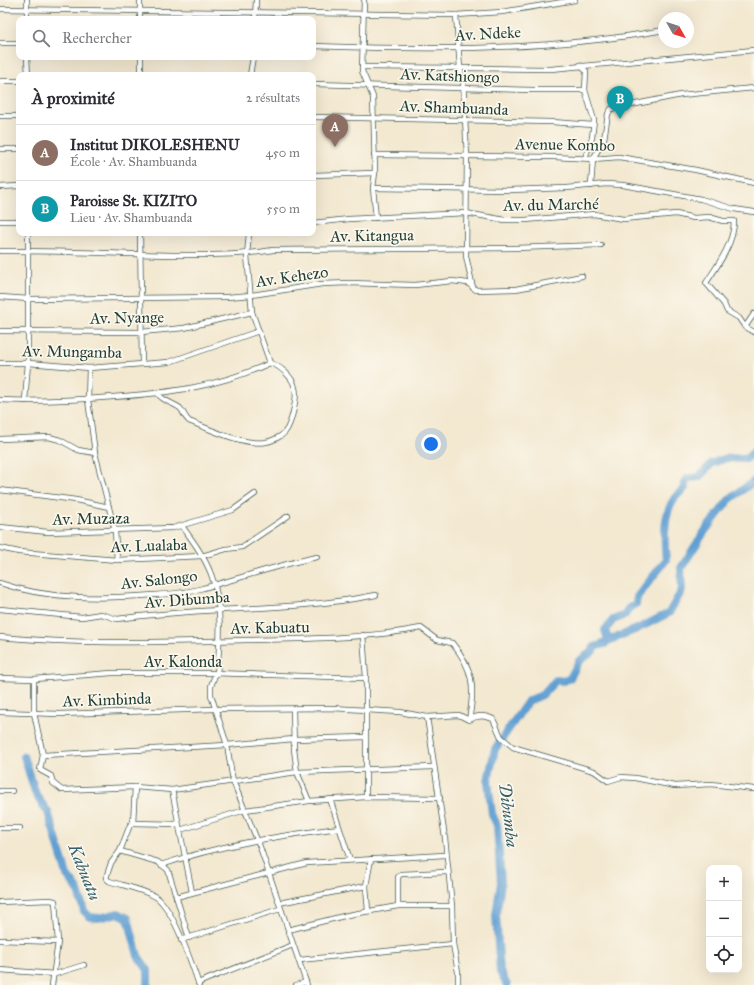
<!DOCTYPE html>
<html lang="fr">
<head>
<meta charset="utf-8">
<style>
	:root { --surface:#fff; --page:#f7f7f7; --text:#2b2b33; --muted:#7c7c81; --line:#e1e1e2; --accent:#0b8043 }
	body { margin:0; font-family:"IM FELL Great Primer",serif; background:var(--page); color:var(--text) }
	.controls { position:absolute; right:12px; bottom:12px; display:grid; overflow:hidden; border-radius:8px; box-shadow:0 4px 16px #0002 }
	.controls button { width:36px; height:36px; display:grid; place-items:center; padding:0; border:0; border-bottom:1px solid var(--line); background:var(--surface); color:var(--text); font:20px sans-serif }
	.compass { position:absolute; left:658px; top:12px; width:36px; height:36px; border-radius:50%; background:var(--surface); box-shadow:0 4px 16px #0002; rotate:129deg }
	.you { position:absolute; left:431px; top:444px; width:14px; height:14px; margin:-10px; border:3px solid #fff; border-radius:50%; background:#1a73e8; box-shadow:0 0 0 6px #1a73e833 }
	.badge { display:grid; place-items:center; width:26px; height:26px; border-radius:50%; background:var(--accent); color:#fff; font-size:13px; font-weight:700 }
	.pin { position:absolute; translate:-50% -33px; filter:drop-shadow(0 1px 2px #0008) }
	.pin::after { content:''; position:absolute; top:21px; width:14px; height:12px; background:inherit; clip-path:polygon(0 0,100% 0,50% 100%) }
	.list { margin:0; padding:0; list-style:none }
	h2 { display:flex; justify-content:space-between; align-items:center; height:52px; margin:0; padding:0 16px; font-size:17px }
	h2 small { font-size:13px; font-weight:400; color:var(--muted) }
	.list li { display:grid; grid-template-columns:26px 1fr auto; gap:12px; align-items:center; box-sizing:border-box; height:56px; padding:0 16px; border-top:1px solid var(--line) }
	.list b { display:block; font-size:15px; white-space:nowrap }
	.list p { margin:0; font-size:13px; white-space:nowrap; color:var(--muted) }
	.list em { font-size:13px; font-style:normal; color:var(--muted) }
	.icon { flex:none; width:22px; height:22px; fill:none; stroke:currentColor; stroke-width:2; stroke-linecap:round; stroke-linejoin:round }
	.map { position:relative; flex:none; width:754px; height:985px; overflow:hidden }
	.search { position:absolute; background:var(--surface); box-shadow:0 4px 16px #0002; left:16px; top:16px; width:300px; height:44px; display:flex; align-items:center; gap:10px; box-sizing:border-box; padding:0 14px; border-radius:8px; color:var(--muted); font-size:15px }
	.panel { position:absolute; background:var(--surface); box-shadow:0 4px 16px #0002; left:16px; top:72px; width:300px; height:164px; border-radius:8px }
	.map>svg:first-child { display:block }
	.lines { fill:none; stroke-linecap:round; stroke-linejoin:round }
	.river { stroke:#5f9fd2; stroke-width:8 }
	.minor-casing { stroke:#3f574b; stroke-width:6 }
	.minor { stroke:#fff; stroke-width:4.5 }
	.labels { text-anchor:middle; stroke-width:3.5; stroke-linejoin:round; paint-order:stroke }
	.street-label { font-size:16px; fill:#1f3d34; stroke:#fbf7ec }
	.water-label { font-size:17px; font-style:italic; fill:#355f6b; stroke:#fbf7ec }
</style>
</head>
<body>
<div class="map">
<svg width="754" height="985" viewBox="0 0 754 985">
	<rect width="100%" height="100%" fill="#fbf7ec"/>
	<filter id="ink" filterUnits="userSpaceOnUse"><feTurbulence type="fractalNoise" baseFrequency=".025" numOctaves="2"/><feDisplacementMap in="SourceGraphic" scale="8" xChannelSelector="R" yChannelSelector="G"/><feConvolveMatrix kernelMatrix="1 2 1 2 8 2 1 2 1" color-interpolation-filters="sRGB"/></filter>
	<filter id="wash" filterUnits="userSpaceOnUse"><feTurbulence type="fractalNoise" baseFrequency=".012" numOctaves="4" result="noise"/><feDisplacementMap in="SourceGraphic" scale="16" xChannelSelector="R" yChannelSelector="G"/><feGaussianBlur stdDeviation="0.9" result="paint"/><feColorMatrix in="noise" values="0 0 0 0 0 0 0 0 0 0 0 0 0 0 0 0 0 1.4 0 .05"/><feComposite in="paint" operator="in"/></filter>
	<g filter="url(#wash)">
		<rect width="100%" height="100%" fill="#f3e8d0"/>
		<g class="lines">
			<g class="river">
				<polyline points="603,643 637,629 669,613 682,590 681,568 705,531 729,500 754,481"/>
				<polyline points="24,756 36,795 48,812 67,875 77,888 84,911 90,917 99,918 118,913 128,918 138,956 148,970 148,985"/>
				<path d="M507 985 500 972 496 915 501 883 497 825 492 814 488 781 495 749 528 701 542 695 556 680 564 681 570 678 579 661 593 651 594 647 605 644 608 639 605 630 613 620 625 615 628 609 636 604 637 597 666 560C664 543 663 514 674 499 677 495 682 491 685 488V482L688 478 699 477 712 463 727 458 746 459 754 451"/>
			</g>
		</g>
	</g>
	<g filter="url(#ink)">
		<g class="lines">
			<defs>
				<g id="minor">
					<polyline points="364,0 362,71 373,97 375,173 373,188 376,218"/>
					<polyline points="0,9 456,15 502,12 575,0"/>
					<polyline points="456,15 460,68 463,79 467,156 466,256 473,288"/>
					<polyline points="27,19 27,0"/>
					<polyline points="140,19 140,0"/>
					<polyline points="255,19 256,0"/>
					<polyline points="0,43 19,43"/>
					<path d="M313 46C428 50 551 51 664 30"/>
					<polyline points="27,57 28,75"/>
					<polyline points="580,65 586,71 585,90 594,120 592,138 585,158"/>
					<polyline points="362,67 551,69 754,50"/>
					<polyline points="141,75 141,57"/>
					<polyline points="250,75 253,57"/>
					<polyline points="0,81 19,81"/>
					<polyline points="313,84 533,90 585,90"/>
					<polyline points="0,116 19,116"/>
					<polyline points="313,117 552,122 593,125"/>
					<polyline points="0,149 19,149"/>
					<polyline points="374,155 554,157 593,159 619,157 696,170 754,183"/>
					<polyline points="313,175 375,173"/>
					<polyline points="591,186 593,159 604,139 608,114 611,109 681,95 754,88"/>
					<polyline points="0,187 19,186"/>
					<polyline points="373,188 509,190 567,188 606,184 623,185 701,199 734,209 754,212"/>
					<polyline points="0,221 19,221"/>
					<path d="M313 223 349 219 466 213 505 220H525L594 214 623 219 676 214 694 218 709 217 723 221H734C734 243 718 265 706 283L724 304 727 311 739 318 745 327 754 332"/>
					<polyline points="140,233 142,364"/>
					<polyline points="249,233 247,255 252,312 270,363"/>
					<path d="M0 251C63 250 126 255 188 255 217 255 245 255 273 250L515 248 601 245"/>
					<polyline points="0,297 29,299 227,297 252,295 322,284 349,283 415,285 452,281 468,283 476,290 516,289 582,276"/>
					<polyline points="745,327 754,314"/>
					<polyline points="0,331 141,332 184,328 252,312"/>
					<polyline points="0,363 28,363 89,368 169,362 259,331"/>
					<polyline points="89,368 88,400 95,453 115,531 117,560"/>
					<path d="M0 400C38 402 75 400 113 397 169 393 218 387 270 363 280 366 293 377 295 388 298 397 291 425 285 432 281 437 272 441 266 442 245 446 209 429 189 421 184 417 184 412 180 408 173 403 163 401 158 394"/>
					<polyline points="25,401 28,363 28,233"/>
					<polyline points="0,439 49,437 60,440 78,450 95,453"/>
					<polyline points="0,490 76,500 109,507"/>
					<path d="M182 526C193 541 204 556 211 574 223 604 220 642 217 674L215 675 211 686V695L227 745 233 781 260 847 307 985"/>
					<polyline points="0,527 48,532 173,528 233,510 255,494"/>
					<polyline points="0,548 19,552 117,560 202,556 226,549 242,547 288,516"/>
					<path d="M0 583C48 600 104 599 154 595 170 594 187 593 203 588 241 578 278 565 317 557"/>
					<path d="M0 609 82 617 101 614 117 619C203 606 291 612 376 595"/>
					<polyline points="363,635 366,678 366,797"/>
					<path d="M0 637C82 645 164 642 246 640 304 639 364 639 421 628L437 640 452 643C474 669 475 688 469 720"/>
					<polyline points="0,678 34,679 112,673 211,673 366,678"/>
					<polyline points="34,679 34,713 43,755 40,770 51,776 53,783 62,790 135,787 172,790 297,772 433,767"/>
					<polyline points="293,709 294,749 297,772 309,801"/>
					<path d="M0 712 60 714 215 709 332 708 400 712 427 717 459 715 469 720C477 715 485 715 493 719L501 737 513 747 594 771 608 781 621 777 635 778 675 786 711 784 754 789"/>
					<polyline points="427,717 445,838 452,906 453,944 458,972 458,985"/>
					<polyline points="43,755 227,745 294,739 366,737"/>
					<path d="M135 787 133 823 130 825 120 851 111 863 106 878 109 881C124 886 142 889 156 897 173 908 192 964 199 985"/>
					<polyline points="172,790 192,892"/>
					<polyline points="0,791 12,791"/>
					<polyline points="330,799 350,860"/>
					<polyline points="133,823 178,824"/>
					<polyline points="0,828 20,828"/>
					<polyline points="180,830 245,810 309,801 366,797 440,798"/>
					<polyline points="120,851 158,862 168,870 189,938"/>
					<path d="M161 865C220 845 277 836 339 828"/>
					<polyline points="176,897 307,863 445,855"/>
					<polyline points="0,902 50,900 55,901 58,942 52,985"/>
					<polyline points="279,903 366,886"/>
					<polyline points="398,906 398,877 401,874 447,872"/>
					<polyline points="368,911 366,886 371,859"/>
					<polyline points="288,930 348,915 398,906 452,906"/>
					<polyline points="0,940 58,942"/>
					<polyline points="181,940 280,909"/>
					<polyline points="300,960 453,944"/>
					<polyline points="0,970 55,974 84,965"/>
					<polyline points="198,983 293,945"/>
					<polyline points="296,985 306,982"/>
				</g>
			</defs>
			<use href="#minor" class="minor-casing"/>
			<use href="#minor" class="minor"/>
		</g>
	</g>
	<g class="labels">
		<g class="street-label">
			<text transform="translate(488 33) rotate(-3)" y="6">Av. Ndeke</text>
			<text transform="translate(450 75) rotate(2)" y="6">Av. Katshiongo</text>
			<text transform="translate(454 107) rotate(2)" y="6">Av. Shambuanda</text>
			<text transform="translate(565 144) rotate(1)" y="6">Avenue Kombo</text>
			<text transform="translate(551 204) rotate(-1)" y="6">Av. du Marché</text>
			<text transform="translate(372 235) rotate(-1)" y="6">Av. Kitangua</text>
			<text transform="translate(292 276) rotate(-8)" y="6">Av. Kehezo</text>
			<text transform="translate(127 317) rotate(-1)" y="6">Av. Nyange</text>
			<text transform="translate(72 351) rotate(1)" y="6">Av. Mungamba</text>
			<text transform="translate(91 518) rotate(-1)" y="6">Av. Muzaza</text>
			<text transform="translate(149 545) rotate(-2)" y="6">Av. Lualaba</text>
			<text transform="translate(159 579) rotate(-6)" y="6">Av. Salongo</text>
			<text transform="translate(187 599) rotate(-4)" y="6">Av. Dibumba</text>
			<text transform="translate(270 627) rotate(-1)" y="6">Av. Kabuatu</text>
			<text x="183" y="667">Av. Kalonda</text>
			<text transform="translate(107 699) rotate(-2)" y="6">Av. Kimbinda</text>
		</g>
		<g class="water-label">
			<text transform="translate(509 815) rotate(83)" y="6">Dibumba</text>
			<text transform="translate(85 872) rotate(68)" y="6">Kabuatu</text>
		</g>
	</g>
</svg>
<div class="controls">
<button>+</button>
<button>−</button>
<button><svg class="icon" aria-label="locate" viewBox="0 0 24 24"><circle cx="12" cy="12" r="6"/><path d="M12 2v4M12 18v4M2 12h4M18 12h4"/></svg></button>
</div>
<svg class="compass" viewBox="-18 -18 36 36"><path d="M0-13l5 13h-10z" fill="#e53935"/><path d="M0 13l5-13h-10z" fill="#7c7c81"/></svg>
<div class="you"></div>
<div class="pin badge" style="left:335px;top:147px;background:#8d6e63">A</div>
<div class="pin badge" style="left:620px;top:119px;background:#0f9aa8">B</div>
<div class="search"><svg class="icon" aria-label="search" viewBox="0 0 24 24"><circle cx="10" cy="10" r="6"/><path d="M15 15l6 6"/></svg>Rechercher</div>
<section class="panel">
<h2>À proximité<small>2 résultats</small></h2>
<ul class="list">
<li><span class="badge" style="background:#8d6e63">A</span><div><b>Institut DIKOLESHENU</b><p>École · Av. Shambuanda</p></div><em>450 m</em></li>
<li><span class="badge" style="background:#0f9aa8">B</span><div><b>Paroisse St. KIZITO</b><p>Lieu · Av. Shambuanda</p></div><em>550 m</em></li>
</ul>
</section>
</div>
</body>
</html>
